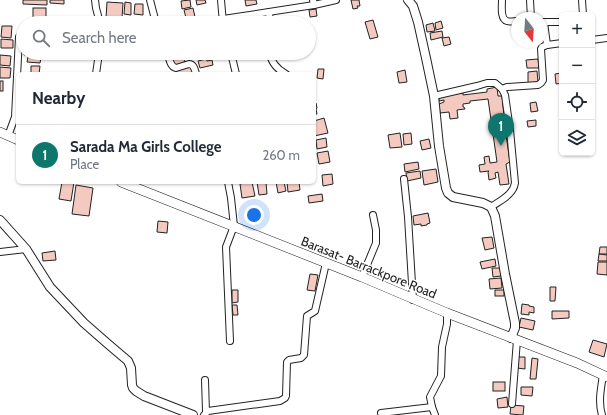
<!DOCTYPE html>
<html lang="en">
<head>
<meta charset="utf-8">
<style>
	:root { --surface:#fff; --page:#f2f2f3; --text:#1f2937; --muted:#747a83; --line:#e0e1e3; --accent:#0f766e }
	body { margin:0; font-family:Cabin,sans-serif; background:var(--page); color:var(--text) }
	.controls { position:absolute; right:12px; top:12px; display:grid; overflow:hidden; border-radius:6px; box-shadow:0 1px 3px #0004 }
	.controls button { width:36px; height:36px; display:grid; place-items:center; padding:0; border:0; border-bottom:1px solid var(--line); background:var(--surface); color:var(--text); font:20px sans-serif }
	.compass { position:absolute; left:511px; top:12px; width:36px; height:36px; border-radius:50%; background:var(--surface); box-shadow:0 1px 3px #0004; rotate:163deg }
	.you { position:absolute; left:254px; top:215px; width:14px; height:14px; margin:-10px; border:3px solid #fff; border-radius:50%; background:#1a73e8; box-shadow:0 0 0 6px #1a73e833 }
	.badge { display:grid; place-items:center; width:26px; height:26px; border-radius:50%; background:var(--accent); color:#fff; font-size:13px; font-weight:700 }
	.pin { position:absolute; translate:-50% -33px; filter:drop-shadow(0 1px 2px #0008) }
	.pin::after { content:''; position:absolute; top:21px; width:14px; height:12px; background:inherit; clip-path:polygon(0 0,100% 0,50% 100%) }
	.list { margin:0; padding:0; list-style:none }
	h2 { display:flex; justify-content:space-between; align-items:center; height:52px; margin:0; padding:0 16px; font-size:17px }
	h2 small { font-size:13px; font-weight:400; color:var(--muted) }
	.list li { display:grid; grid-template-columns:26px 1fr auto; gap:12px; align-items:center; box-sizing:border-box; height:60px; padding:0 16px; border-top:1px solid var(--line) }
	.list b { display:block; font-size:15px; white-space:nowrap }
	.list p { margin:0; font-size:13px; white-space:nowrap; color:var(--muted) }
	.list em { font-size:13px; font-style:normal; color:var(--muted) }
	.icon { flex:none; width:22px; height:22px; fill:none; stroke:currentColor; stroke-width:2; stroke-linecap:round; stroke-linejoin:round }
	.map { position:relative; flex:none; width:607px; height:415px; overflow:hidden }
	.search { position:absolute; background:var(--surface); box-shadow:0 1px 3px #0004; left:16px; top:16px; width:300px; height:44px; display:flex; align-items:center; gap:10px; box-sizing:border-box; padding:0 14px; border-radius:22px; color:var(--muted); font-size:15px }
	.panel { position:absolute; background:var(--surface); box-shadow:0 1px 3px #0004; left:16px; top:72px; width:300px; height:112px; border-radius:6px }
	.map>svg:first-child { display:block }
	.building { fill:#f3c9c0; stroke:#222 }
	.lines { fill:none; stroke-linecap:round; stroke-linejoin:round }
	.street-casing { stroke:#222; stroke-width:8 }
	.secondary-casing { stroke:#222; stroke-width:10 }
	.primary-casing { stroke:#222; stroke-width:10 }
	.street { stroke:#fff; stroke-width:6 }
	.secondary { stroke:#fff; stroke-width:8 }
	.primary { stroke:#fff; stroke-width:9 }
	.labels { text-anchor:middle; stroke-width:3; stroke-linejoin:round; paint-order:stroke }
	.street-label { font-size:13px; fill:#222; stroke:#fff }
</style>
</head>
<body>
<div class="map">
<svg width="607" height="415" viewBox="0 0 607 415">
	<rect width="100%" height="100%" fill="#fff"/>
	<g class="building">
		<polygon points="23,0 47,0 47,5 23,4"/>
		<polygon points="50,0 64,0 64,4 50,3"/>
		<polygon points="190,0 191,7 182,9 181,1"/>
		<polygon points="196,0 205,0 206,3 197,5"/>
		<polygon points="245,0 256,0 257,4 246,6"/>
		<polygon points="351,0 359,0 360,6 357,6 358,8 353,9"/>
		<polygon points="107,2 123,3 122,18 106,18"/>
		<polygon points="125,2 131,3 131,15 124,14"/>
		<polygon points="135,4 143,4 143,15 134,14"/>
		<rect x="33" y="8" width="13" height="10"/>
		<polygon points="193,8 195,17 186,18 184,10"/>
		<polygon points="316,9 317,16 310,17 309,10"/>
		<polygon points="269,18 269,23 261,23 260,19"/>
		<polygon points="373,20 378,37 370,39 365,22"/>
		<polygon points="441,21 443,28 436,30 435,23"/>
		<polygon points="433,23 435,31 427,32 426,25"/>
		<polygon points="2,26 12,26 11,38 1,37"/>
		<polygon points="442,31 443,37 431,40 430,33"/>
		<polygon points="449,37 451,44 444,46 442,38"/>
		<polygon points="1,39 13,40 13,48 1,48"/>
		<polygon points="24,53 38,53 37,56 24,55"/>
		<polygon points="177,53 183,53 185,64 173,66 171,54"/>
		<polygon points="201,53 214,53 215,56 202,59"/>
		<polygon points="0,55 11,56 10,66 0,65"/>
		<polygon points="28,57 41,58 40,63 27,62"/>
		<polygon points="206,59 207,61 212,60 213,65 200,68 198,61"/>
		<polygon points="538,59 539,68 527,68 526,60"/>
		<polygon points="31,66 40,66 39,74 31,74"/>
		<polygon points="191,66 193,73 189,74 176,74 175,70"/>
		<polygon points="0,67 11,68 10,78 0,78"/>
		<polygon points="318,69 324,69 323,79 317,78"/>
		<polygon points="405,70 407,82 399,83 397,72"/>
		<polygon points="537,71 538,82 528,83 528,72"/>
		<polygon points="561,73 562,83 556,84 555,74"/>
		<rect x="0" y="81" width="3" height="10"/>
		<polygon points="497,87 498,96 502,96 505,127 508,126 509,134 506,135 510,162 506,164 509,184 500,185 498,172 495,173 496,178 489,180 488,172 489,171 480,172 479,165 485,164 484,157 489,156 490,163 497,162 488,99 470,101 470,103 463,104 463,107 464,107 465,109 457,110 458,118 450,119 449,112 440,113 439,104 444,102 444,100 439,101 439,96 463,93 463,95 487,92 487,89"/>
		<polygon points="536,102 538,111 531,112 530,103"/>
		<polygon points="314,103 316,103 317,108 316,109 317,114 314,114"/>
		<polygon points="324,118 328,133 314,136 314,121"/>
		<polygon points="536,120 536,126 528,127 527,121"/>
		<polygon points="400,133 402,147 390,148 388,135"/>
		<polygon points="411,133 412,144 404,145 403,134"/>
		<polygon points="326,138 327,147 317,149 316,140"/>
		<polygon points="429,139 431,148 422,150 420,141"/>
		<polygon points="328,151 330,162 319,164 317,153"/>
		<polygon points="418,162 419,169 405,172 404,164"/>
		<polygon points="436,169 438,182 424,185 422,171"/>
		<polygon points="420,171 421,178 407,181 406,173"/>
		<polygon points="332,174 333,184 323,186 322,175"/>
		<polygon points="62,182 74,182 71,201 59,199"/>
		<polygon points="248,182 252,182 255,196 242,198 240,184"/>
		<polygon points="257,182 266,182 267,194 259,195"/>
		<polygon points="276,182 284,182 286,191 278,193"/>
		<polygon points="287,182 299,182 300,190 288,192"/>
		<polygon points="76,185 93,188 89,216 72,214"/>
		<polygon points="322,194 323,201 309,203 308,196"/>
		<polygon points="428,213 430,223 427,224 427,225 421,226 421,224 414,225 413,216"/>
		<polygon points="158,221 168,222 167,233 157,232"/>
		<polygon points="492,237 494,248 485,250 482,238"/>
		<polygon points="600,247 607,247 607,254 599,254"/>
		<polygon points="55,251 56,260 43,261 42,253"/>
		<polygon points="599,254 607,255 607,261 598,261"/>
		<polygon points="495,259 496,266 482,269 480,262"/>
		<polygon points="598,262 607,262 607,275 597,274"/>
		<polygon points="492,268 500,268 501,276 493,277"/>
		<polygon points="310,274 318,275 315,291 307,290"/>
		<polygon points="501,278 502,288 490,289 489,279"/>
		<polygon points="550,287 556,287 555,301 550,301"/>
		<polygon points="232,290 238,290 238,302 232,303"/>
		<rect x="495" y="290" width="9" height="6"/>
		<polygon points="522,304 529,305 529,306 534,307 534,313 529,312 529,315 521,314"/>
		<polygon points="232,305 237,305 238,315 233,315"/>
		<polygon points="552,311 569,311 569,318 552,319"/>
		<polygon points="521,318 535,321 533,330 519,327"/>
		<polygon points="593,340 607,344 604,357 589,352"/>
		<polygon points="517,357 525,357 525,369 517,368"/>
		<polygon points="532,358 538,359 536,379 530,379"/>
		<rect x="493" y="382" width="12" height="9"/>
		<polygon points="521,387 533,387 532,396 521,395"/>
		<polygon points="507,397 508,407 498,408 497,399"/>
		<polygon points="511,405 524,406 523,415 510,414"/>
	</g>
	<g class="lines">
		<defs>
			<g id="street">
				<polyline points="95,0 96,8 100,23"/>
				<polyline points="150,0 156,23"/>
				<polyline points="221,0 223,23"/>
				<path d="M502 0C502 6 500 19 507 21 510 22 514 21 517 21"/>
				<polyline points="530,0 531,18"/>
				<polyline points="582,0 583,15"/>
				<polyline points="314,5 336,0"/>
				<polyline points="269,12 270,23"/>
				<polyline points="223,19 314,5 313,0"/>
				<polyline points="542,22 562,22"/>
				<polyline points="544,22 547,45"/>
				<polyline points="592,40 607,38"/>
				<path d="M168 53C169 58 170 67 176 68L189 64C194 64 195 70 196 74"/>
				<polyline points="231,53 236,74"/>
				<path d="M270 53C271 63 277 69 286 74"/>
				<polyline points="96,74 99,53"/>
				<polyline points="434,96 477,86 487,83 495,83 502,89"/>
				<polyline points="8,136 15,117 19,37"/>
				<polyline points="404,179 408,217 413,300"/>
				<polyline points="228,182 231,198 234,226 226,247 230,341"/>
				<path d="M491 207C501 200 513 195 515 183L510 130 505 95 502 89 507 87 538 85 541 83 543 80 541 49 542 47 547 45 562 43"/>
				<polyline points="0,252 26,249"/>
				<polyline points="362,277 376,243 376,230 373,215"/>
				<polyline points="205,380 206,412"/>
				<polyline points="512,404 517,340"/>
				<polyline points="381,413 432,407"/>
				<polyline points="204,415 208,411 280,401 285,398 286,396 287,362 289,360 301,358 304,355 307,316 315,311 326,263"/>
				<polyline points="435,415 432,407 430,397 441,376 442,347 447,324 447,313"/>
				<path d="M602 415C598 402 601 388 603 375"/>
			</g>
			<g id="secondary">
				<polyline points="408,0 413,6 418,22 426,58 434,96 439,146 446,188 448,193 453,197 483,203 491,207 495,216 505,274 515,323 515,328 511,338"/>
				<polyline points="0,220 26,249 50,287 84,323 108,344 128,361 131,368 132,385 133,388 136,391 144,396 193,415"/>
			</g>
			<g id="primary">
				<polyline points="0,132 18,140"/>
				<polyline points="121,182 362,277 447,313 577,363 607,377"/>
			</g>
		</defs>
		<use href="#street" class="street-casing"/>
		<use href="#secondary" class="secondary-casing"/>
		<use href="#primary" class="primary-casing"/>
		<use href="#street" class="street"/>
		<use href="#secondary" class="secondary"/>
		<use href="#primary" class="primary"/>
	</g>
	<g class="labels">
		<g class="street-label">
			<text transform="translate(369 267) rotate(22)" y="5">Barasat- Barrackpore Road</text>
		</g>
	</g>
</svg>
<div class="controls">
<button>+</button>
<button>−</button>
<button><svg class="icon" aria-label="locate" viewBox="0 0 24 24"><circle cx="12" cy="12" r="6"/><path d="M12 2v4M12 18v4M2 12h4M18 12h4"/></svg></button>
<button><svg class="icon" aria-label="layers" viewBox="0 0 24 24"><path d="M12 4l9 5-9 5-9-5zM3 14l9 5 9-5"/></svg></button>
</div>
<svg class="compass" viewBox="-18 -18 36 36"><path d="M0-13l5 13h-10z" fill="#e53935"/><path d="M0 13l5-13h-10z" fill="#747a83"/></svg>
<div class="you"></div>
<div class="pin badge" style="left:501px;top:146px">1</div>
<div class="search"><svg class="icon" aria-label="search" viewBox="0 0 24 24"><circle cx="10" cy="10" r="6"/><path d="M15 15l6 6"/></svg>Search here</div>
<section class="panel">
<h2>Nearby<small></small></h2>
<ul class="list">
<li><span class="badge">1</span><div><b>Sarada Ma Girls College</b><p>Place</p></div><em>260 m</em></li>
</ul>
</section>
</div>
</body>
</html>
